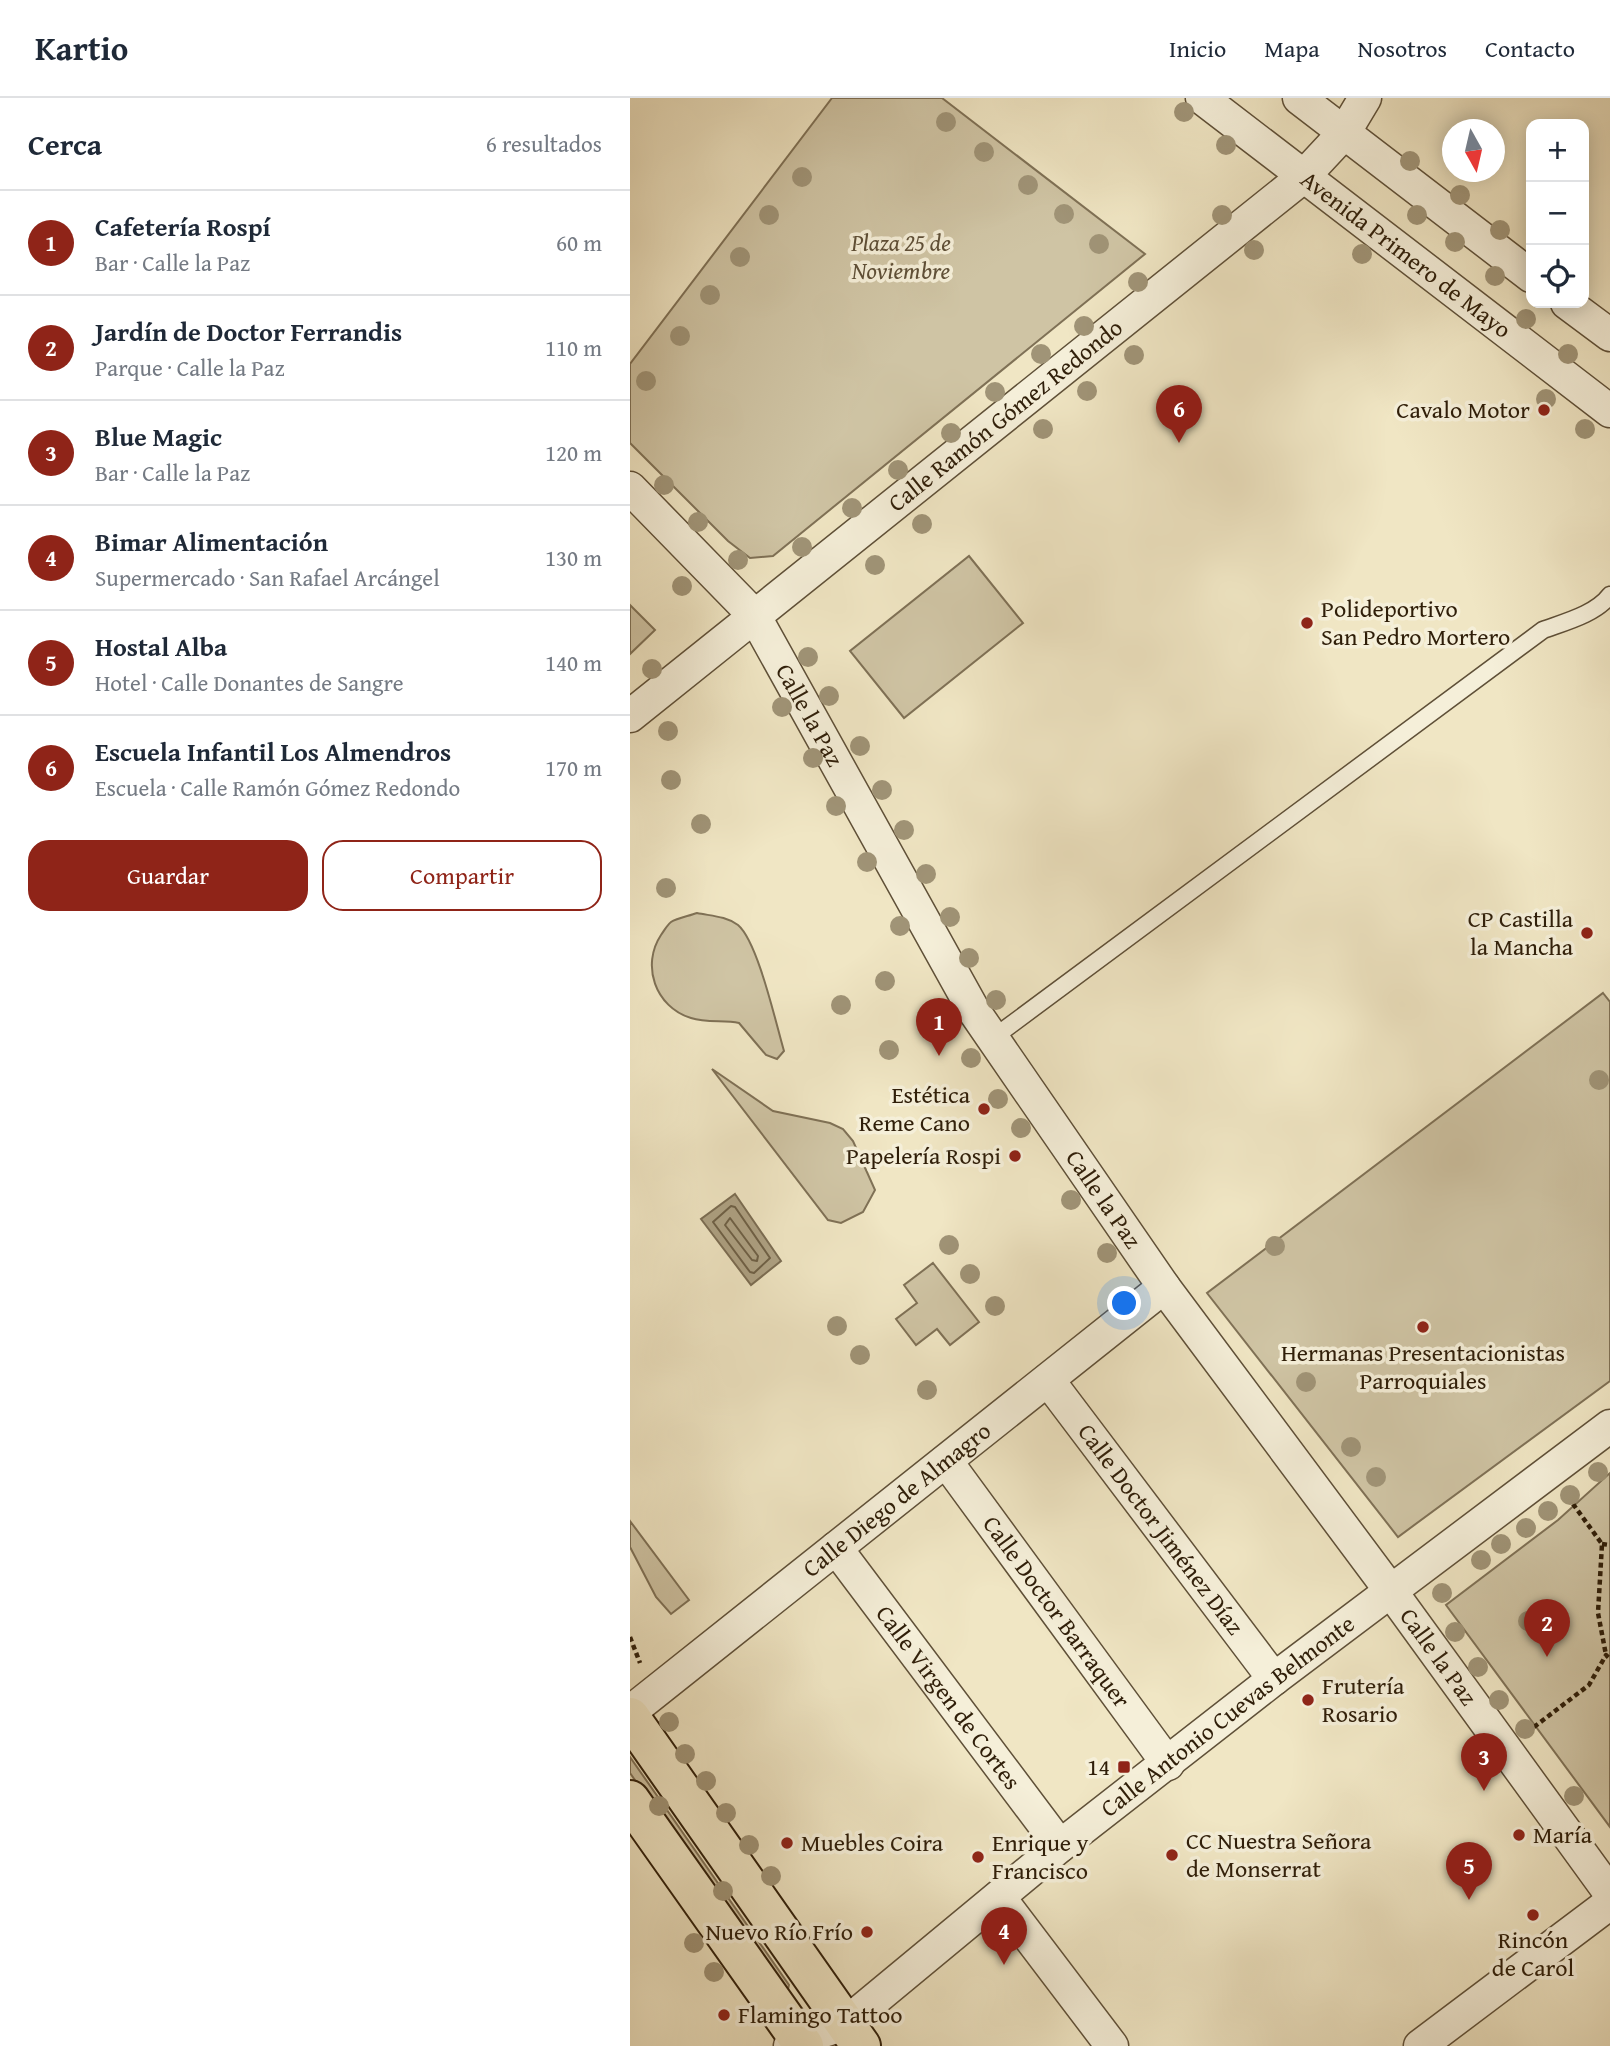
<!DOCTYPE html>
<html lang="es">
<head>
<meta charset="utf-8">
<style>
	:root { --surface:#fff; --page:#f2f2f3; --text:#1f2937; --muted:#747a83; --line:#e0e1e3; --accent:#8f2418 }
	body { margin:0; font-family:"Gentium Book Plus",serif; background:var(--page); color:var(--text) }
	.controls { position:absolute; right:21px; top:21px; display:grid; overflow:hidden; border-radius:14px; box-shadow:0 4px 18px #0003 }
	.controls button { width:63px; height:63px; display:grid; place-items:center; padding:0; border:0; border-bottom:2px solid var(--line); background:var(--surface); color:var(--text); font:35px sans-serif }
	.compass { position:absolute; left:812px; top:21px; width:63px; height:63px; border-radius:50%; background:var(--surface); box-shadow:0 4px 18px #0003; rotate:172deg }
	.you { position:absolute; left:495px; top:1206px; width:24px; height:24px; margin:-18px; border:5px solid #fff; border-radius:50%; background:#1a73e8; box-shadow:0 0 0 10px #1a73e833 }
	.badge { display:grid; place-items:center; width:46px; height:46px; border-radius:50%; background:var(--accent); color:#fff; font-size:23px; font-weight:700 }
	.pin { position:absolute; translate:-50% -58px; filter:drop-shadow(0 2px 4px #0008) }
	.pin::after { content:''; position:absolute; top:37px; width:24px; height:21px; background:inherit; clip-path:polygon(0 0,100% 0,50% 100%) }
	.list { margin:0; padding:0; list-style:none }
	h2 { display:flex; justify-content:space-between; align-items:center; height:91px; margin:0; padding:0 28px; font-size:30px }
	h2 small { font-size:23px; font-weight:400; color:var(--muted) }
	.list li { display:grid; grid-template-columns:46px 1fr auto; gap:21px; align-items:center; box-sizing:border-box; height:105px; padding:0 28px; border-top:2px solid var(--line) }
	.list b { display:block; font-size:26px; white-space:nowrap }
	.list p { margin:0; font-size:23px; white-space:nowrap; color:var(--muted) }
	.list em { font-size:23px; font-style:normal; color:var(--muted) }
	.actions { display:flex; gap:14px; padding:21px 28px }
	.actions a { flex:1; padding:16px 0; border:2px solid var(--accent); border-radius:21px; text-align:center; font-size:24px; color:var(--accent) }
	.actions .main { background:var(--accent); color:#fff }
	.icon { flex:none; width:38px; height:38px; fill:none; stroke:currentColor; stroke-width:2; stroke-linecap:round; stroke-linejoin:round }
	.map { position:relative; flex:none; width:980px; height:1948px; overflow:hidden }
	header { display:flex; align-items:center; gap:42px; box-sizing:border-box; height:98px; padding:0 35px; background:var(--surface); border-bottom:2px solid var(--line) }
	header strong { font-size:33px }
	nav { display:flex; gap:38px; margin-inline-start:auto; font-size:24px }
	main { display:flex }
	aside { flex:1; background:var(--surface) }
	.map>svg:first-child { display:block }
	.green { fill:#cfc4a4; stroke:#7f7156; stroke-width:2 }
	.water { fill:#aea284; stroke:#7b6d53; stroke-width:2 }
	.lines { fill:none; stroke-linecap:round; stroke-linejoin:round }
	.shore { stroke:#6e6046; stroke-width:2 }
	.lane-casing { stroke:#5f5038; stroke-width:19 }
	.street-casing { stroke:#5f5038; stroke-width:35 }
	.primary-casing { stroke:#2f1e09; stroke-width:42 }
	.path { stroke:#2f1e09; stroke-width:4.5; stroke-dasharray:5 3.5; stroke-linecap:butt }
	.lane { stroke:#f5efd9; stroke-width:16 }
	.street { stroke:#f5efd9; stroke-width:32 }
	.primary { stroke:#f0e6c4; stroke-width:38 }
	.tree { fill:#a09477 }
	.poi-dot { fill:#8f2418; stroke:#f5efd9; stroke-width:2.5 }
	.labels { text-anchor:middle; stroke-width:7; stroke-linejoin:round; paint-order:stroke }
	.park-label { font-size:24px; font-style:italic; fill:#5f5038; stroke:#f5efd9 }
	.street-label { font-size:24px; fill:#2f1e09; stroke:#f5efd9 }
	.poi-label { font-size:24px; fill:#2f1e09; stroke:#f5efd9; text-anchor:start }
</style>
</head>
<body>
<header>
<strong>Kartio</strong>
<nav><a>Inicio</a><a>Mapa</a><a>Nosotros</a><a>Contacto</a></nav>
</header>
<main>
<aside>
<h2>Cerca<small>6 resultados</small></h2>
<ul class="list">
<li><span class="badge">1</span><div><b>Cafetería Rospí</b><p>Bar · Calle la Paz</p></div><em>60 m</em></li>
<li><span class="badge">2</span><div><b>Jardín de Doctor Ferrandis</b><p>Parque · Calle la Paz</p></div><em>110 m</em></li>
<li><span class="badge">3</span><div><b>Blue Magic</b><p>Bar · Calle la Paz</p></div><em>120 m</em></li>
<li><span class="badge">4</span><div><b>Bimar Alimentación</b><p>Supermercado · San Rafael Arcángel</p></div><em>130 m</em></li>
<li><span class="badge">5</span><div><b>Hostal Alba</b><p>Hotel · Calle Donantes de Sangre</p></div><em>140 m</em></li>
<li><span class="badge">6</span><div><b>Escuela Infantil Los Almendros</b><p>Escuela · Calle Ramón Gómez Redondo</p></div><em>170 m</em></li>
</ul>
<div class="actions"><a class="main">Guardar</a><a>Compartir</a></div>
</aside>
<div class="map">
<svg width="980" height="1948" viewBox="0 0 980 1948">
	<rect width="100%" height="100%" fill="#f0e6c4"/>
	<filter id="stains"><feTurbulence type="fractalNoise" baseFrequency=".00286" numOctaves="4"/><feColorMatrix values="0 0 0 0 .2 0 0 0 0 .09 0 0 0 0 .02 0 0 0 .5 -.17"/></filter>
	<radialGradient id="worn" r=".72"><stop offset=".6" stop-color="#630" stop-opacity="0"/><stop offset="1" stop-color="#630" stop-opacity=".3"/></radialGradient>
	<g class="green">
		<polygon points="202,0 312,0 515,156 143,458 120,460 98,443 0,345 0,266"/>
		<polygon points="339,458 393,525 274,620 220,553"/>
		<polygon points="0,507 25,532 0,556"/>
		<path d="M67 815C81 818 96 818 108 827 128 844 146 926 154 953L147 961 136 957 109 925C94 922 76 925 61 920 25 909 11 867 31 837 34 833 37 827 41 824 47 820 59 818 67 815Z"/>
		<polygon points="973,895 980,904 980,1283 768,1439 577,1195"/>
		<polygon points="82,971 143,1013 200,1025 213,1031 223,1043 245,1092 233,1114 211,1125 198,1122"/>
		<polygon points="303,1165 349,1224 320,1247 307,1231 286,1247 266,1221 287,1205 274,1187"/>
		<polygon points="980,1375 980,1729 816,1507 928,1422"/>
		<polygon points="0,1423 59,1502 41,1516 26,1499 0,1449"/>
		<polygon points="0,1659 159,1887 158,1891 152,1892 0,1675"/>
	</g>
	<polygon class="water" points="105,1096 151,1163 121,1187 71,1121"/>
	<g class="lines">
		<g class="shore">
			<polygon points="101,1108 105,1109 140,1160 124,1175 120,1174 83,1124"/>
			<polygon points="100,1120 128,1158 127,1163 122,1162 95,1127"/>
		</g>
		<defs>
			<path id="lane" d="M363 940 913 532C935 524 966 516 980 497"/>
			<g id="street">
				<path id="s1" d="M572 0 980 313"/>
				<polyline points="669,0 901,178"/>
				<polyline points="937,205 980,237"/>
				<path id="s2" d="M0 390 124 517 344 913 534 1189 760 1492 980 1795"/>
				<path id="s3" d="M0 618 673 79 714 35 735 0"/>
				<path id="s4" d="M418 1282 644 1581"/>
				<path id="s5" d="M316 1363 538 1666"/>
				<path id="s6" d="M206 1450 430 1748"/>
				<path id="s7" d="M0 1614 534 1189"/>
				<polyline points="369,1799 482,1948"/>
				<path id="s8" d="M160 1948 169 1941 215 1926 430 1748 644 1581 980 1328"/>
				<polyline points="790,1948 980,1805"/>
			</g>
			<g id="primary">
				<polyline points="0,1619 231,1948"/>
				<polyline points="0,1702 174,1948"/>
			</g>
		</defs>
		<use href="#lane" class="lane-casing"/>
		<use href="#street" class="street-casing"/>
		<use href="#primary" class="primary-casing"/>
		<g class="path">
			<polyline points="943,1406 972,1446 968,1515 976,1557"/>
			<polyline points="972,1446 980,1447"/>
			<polyline points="0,1539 10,1565"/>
			<polyline points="904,1629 959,1587 976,1557 980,1561"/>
		</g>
		<use href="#lane" class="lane"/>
		<use href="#street" class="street"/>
		<use href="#primary" class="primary"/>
	</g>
	<g class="tree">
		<circle cx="554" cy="14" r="10"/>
		<circle cx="316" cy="24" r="10"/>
		<circle cx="596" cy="47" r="10"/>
		<circle cx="354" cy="54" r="10"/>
		<circle cx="780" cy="63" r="10"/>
		<circle cx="172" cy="79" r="10"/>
		<circle cx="398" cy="87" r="10"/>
		<circle cx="830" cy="97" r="10"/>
		<circle cx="434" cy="116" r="10"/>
		<circle cx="139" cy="117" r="10"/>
		<circle cx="592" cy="117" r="10"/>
		<circle cx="787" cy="117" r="10"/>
		<circle cx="870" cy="132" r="10"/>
		<circle cx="825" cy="144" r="10"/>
		<circle cx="469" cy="146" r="10"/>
		<circle cx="624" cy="152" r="10"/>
		<circle cx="732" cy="156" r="10"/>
		<circle cx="110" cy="159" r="10"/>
		<circle cx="865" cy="178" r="10"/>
		<circle cx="508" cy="184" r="10"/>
		<circle cx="80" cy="197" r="10"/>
		<circle cx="896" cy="221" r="10"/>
		<circle cx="454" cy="228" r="10"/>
		<circle cx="50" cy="238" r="10"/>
		<circle cx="411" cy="256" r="10"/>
		<circle cx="938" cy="256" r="10"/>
		<circle cx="504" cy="257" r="10"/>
		<circle cx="16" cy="283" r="10"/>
		<circle cx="457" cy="293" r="10"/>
		<circle cx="365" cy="294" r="10"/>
		<circle cx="916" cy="301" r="10"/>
		<circle cx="413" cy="331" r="10"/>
		<circle cx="955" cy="331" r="10"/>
		<circle cx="321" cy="335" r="10"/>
		<circle cx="268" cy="372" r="10"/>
		<circle cx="34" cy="387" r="10"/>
		<circle cx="222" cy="410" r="10"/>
		<circle cx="68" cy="424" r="10"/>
		<circle cx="292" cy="426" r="10"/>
		<circle cx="172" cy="449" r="10"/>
		<circle cx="108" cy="462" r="10"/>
		<circle cx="245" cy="467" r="10"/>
		<circle cx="52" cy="488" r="10"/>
		<circle cx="178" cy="559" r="10"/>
		<circle cx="22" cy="571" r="10"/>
		<circle cx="199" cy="598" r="10"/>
		<circle cx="152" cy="609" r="10"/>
		<circle cx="38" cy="633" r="10"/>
		<circle cx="230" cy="648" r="10"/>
		<circle cx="183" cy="660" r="10"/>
		<circle cx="41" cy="682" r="10"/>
		<circle cx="252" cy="692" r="10"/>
		<circle cx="206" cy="708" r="10"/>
		<circle cx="71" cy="726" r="10"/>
		<circle cx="274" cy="732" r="10"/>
		<circle cx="237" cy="764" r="10"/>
		<circle cx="296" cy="776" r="10"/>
		<circle cx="36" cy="790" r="10"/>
		<circle cx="320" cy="819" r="10"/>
		<circle cx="270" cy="828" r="10"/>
		<circle cx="339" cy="860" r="10"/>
		<circle cx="255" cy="883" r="10"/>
		<circle cx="366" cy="902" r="10"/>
		<circle cx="211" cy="907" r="10"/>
		<circle cx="305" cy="934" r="10"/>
		<circle cx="259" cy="952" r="10"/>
		<circle cx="341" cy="960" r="10"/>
		<circle cx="969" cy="982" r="10"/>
		<circle cx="368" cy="1001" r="10"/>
		<circle cx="391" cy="1030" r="10"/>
		<circle cx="441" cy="1102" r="10"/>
		<circle cx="319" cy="1147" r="10"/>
		<circle cx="645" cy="1148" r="10"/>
		<circle cx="477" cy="1155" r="10"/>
		<circle cx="340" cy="1176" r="10"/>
		<circle cx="365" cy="1208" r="10"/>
		<circle cx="207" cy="1228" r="10"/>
		<circle cx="230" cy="1257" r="10"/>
		<circle cx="676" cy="1284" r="10"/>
		<circle cx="297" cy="1292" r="10"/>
		<circle cx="721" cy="1349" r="10"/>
		<circle cx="968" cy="1374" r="10"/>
		<circle cx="746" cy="1379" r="10"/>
		<circle cx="940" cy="1397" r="10"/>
		<circle cx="918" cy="1413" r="10"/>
		<circle cx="896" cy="1430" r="10"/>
		<circle cx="871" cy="1446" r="10"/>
		<circle cx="851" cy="1462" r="10"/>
		<circle cx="812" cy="1495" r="10"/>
		<circle cx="898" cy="1523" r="10"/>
		<circle cx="825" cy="1534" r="10"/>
		<circle cx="848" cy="1569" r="10"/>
		<circle cx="869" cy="1602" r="10"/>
		<circle cx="39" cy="1624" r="10"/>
		<circle cx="895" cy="1631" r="10"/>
		<circle cx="55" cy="1656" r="10"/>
		<circle cx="76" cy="1683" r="10"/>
		<circle cx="944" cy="1698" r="10"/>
		<circle cx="29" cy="1708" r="10"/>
		<circle cx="96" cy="1715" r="10"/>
		<circle cx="119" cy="1747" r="10"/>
		<circle cx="141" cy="1778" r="10"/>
		<circle cx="93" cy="1793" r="10"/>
		<circle cx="64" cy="1845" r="10"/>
		<circle cx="84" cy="1874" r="10"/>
	</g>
	<g class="poi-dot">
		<circle cx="914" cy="312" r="7"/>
		<circle cx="677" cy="525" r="7"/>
		<circle cx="957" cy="835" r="7"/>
		<circle cx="354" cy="1011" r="7"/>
		<circle cx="385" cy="1058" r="7"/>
		<circle cx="793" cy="1229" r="7"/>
		<circle cx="678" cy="1602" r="7"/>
		<rect x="487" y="1662" width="14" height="14" rx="3.5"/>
		<circle cx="889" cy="1737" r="7"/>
		<circle cx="157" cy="1745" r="7"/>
		<circle cx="542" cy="1757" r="7"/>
		<circle cx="348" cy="1759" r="7"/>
		<circle cx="903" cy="1817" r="7"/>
		<circle cx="237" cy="1834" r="7"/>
		<circle cx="94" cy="1917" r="7"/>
	</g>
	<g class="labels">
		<g class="park-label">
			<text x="271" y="153">Plaza 25 de<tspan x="271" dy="28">Noviembre</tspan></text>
		</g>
		<g class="street-label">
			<text dy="8" stroke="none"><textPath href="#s1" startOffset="257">Avenida Primero de Mayo</textPath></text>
			<text dy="8" stroke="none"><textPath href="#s3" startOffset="481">Calle Ramón Gómez Redondo</textPath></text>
			<text dy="8" stroke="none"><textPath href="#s2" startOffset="292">Calle la Paz</textPath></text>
			<text dy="8" stroke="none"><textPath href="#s2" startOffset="859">Calle la Paz</textPath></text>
			<text dy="8" stroke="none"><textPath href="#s7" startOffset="341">Calle Diego de Almagro</textPath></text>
			<text dy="8" stroke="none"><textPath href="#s4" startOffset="187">Calle Doctor Jiménez Díaz</textPath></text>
			<text dy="8" stroke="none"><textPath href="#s5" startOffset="187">Calle Doctor Barraquer</textPath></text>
			<text dy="8" stroke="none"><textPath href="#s2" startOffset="1426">Calle la Paz</textPath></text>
			<text dy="8" stroke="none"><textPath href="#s6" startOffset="187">Calle Virgen de Cortes</textPath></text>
			<text dy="8" stroke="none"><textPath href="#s8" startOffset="551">Calle Antonio Cuevas Belmonte</textPath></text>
		</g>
		<g class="poi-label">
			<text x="900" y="320" text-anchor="end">Cavalo Motor</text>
			<text x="691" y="519">Polideportivo<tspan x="691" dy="28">San Pedro Mortero</tspan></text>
			<text x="943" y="829" text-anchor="end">CP Castilla<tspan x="943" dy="28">la Mancha</tspan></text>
			<text x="340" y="1005" text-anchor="end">Estética<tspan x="340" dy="28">Reme Cano</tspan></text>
			<text x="371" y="1066" text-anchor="end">Papelería Rospi</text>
			<text x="793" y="1263" text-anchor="middle">Hermanas Presentacionistas<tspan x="793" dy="28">Parroquiales</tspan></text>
			<text x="692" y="1596">Frutería<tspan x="692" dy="28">Rosario</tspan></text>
			<text x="480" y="1677" text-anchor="end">14</text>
			<text x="903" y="1745">María</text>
			<text x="556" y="1751">CC Nuestra Señora<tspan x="556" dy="28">de Monserrat</tspan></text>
			<text x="171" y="1753">Muebles Coira</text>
			<text x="362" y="1753">Enrique y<tspan x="362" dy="28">Francisco</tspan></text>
			<text x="223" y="1842" text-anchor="end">Nuevo Río Frío</text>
			<text x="903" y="1850" text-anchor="middle">Rincón<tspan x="903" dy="28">de Carol</tspan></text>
			<text x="108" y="1925">Flamingo Tattoo</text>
		</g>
	</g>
	<rect width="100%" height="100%" filter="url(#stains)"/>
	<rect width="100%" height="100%" fill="url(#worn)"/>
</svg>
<div class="controls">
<button>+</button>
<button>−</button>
<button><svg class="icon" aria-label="locate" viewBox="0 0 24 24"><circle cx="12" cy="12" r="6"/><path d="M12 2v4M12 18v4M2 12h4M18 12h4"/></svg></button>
</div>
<svg class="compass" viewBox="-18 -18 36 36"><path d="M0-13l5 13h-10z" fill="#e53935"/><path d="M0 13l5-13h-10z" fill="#747a83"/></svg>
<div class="you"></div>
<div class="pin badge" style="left:309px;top:958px">1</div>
<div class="pin badge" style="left:917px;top:1559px">2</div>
<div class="pin badge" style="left:854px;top:1693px">3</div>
<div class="pin badge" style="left:374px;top:1867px">4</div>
<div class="pin badge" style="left:839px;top:1802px">5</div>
<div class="pin badge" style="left:549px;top:345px">6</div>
</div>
</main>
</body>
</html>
